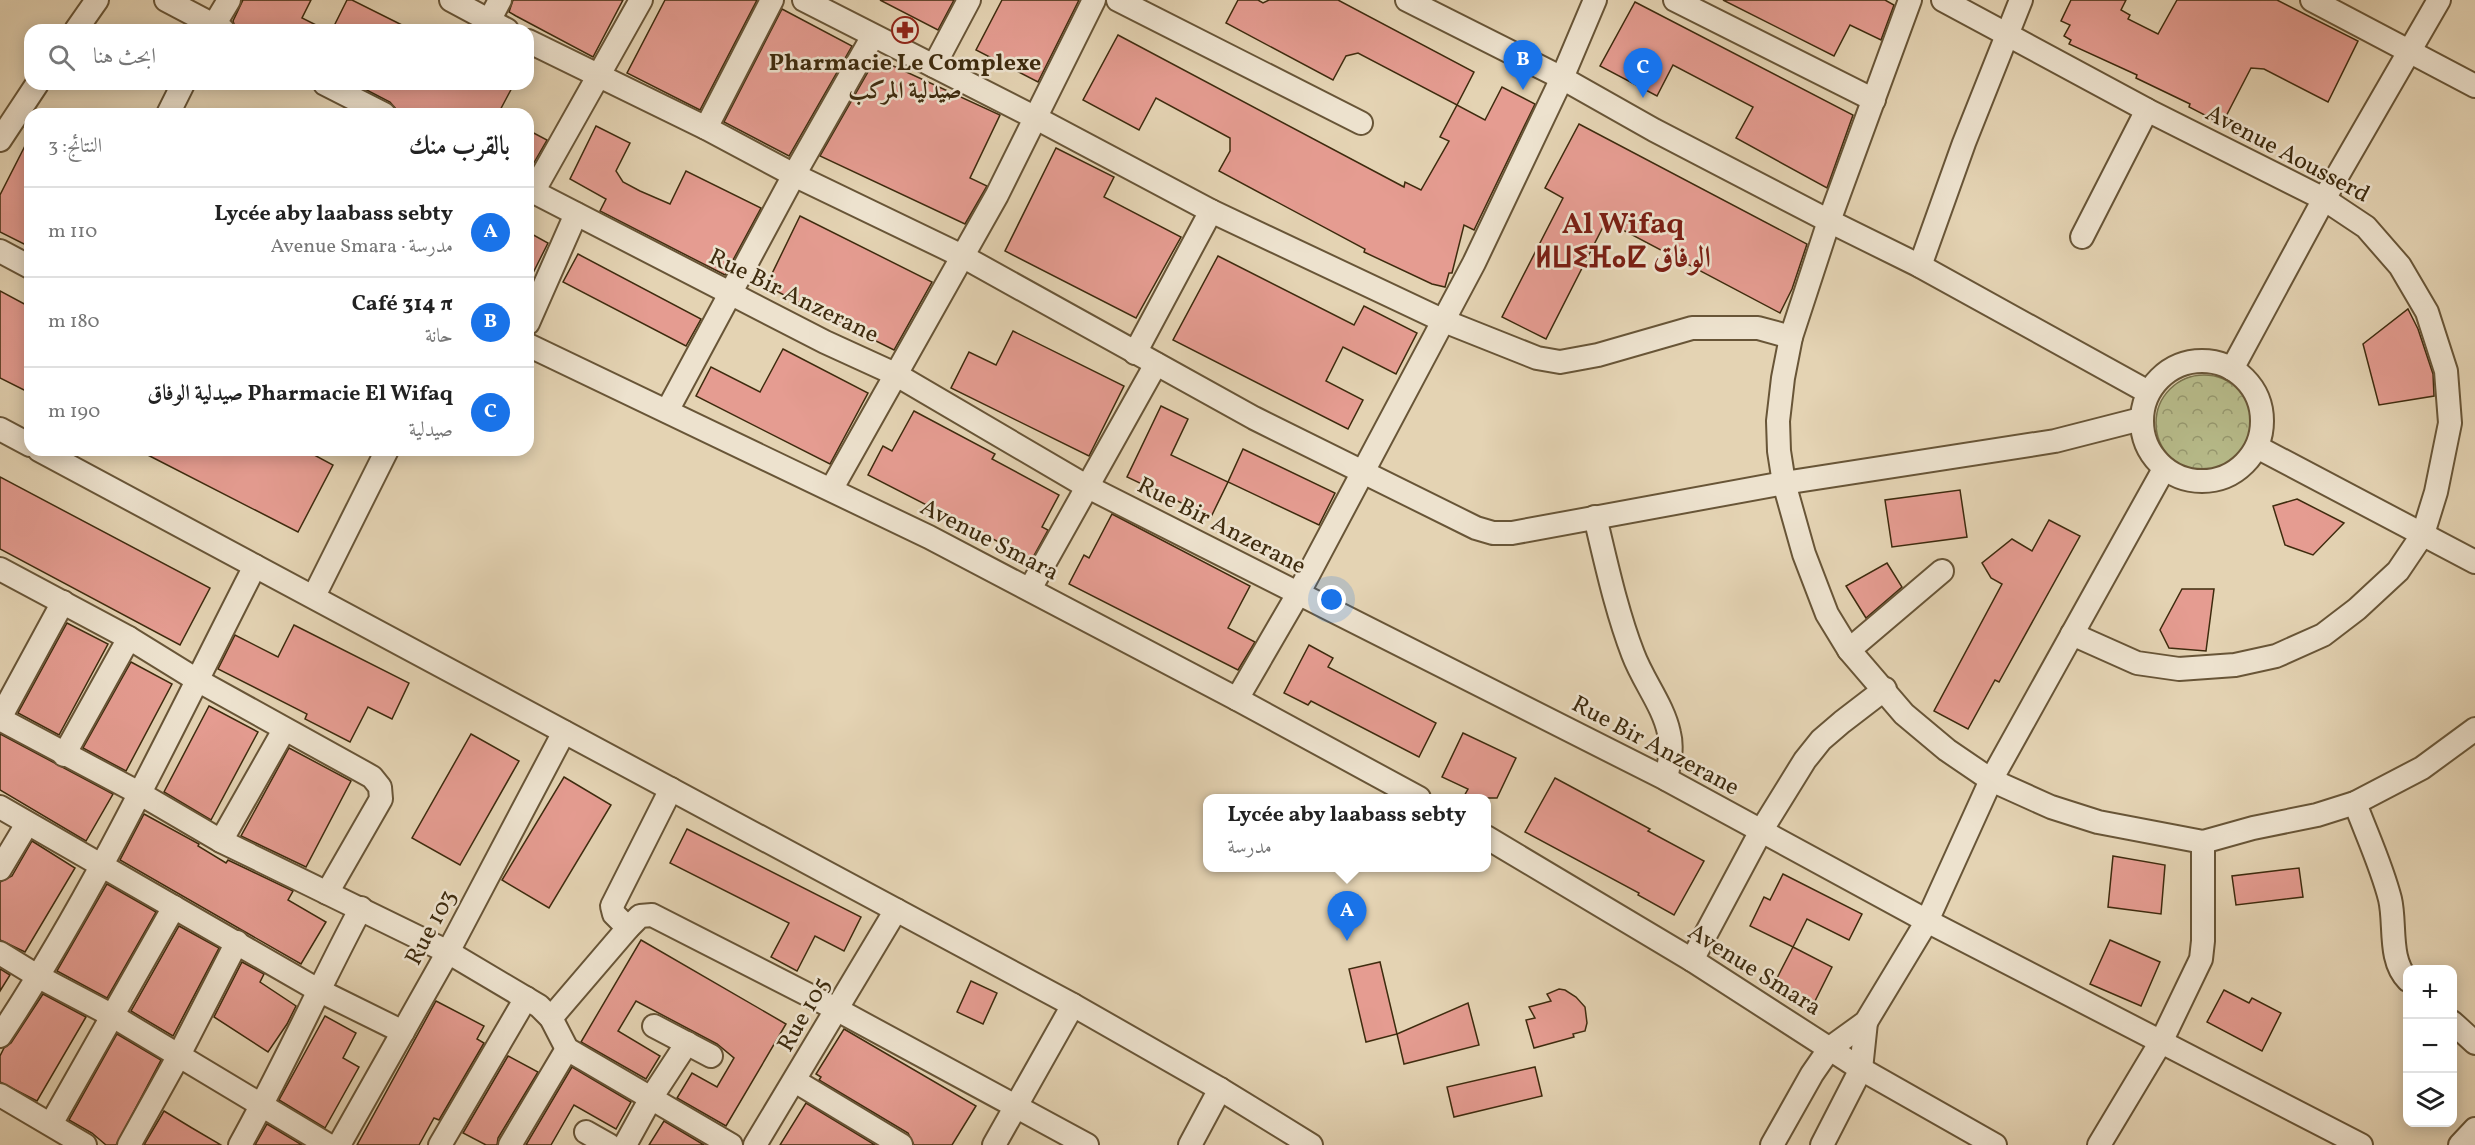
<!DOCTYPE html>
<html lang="ar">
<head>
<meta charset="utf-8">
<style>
	:root { --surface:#fff; --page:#f2f2f2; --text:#222; --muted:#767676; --line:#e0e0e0; --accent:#1a73e8 }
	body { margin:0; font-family:Vollkorn,Amiri,"Noto Sans Tifinagh",serif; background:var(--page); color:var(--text); direction:rtl }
	.controls { position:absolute; right:18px; bottom:18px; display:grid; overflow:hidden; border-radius:12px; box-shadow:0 3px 15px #0003 }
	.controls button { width:54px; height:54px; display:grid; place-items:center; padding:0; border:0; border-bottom:2px solid var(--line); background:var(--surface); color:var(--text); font:30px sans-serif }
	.you { position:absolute; left:1332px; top:600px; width:21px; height:21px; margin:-15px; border:4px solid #fff; border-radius:50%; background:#1a73e8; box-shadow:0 0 0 9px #1a73e833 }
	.badge { display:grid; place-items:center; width:39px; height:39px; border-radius:50%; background:var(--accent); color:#fff; font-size:20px; font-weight:700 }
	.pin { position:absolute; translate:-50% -50px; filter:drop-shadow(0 2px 3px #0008) }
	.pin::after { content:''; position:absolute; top:32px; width:21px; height:18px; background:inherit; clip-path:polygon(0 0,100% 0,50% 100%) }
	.popup { position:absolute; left:1203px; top:794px; width:288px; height:78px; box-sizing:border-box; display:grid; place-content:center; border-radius:12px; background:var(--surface); filter:drop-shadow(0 2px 4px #0005); font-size:20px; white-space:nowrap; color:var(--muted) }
	.popup b { font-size:22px; color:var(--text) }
	.popup::after { content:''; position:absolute; left:50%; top:100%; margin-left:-12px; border:12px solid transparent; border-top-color:var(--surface) }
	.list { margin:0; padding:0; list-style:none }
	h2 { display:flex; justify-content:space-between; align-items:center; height:78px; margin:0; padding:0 24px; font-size:26px }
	h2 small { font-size:20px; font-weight:400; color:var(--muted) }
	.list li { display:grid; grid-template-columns:39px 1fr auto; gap:18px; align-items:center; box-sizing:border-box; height:90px; padding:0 24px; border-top:2px solid var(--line) }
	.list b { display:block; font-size:22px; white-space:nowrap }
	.list p { margin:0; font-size:20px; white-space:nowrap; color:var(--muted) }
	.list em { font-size:20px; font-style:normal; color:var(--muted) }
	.icon { flex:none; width:33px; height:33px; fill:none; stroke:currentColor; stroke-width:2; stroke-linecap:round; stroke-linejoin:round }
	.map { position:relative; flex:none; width:2475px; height:1145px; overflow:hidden; direction:ltr }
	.search { position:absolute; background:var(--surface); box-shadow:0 3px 15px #0003; left:24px; top:24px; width:510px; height:66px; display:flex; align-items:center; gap:15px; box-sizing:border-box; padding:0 21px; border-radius:18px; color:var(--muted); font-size:22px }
	.panel { position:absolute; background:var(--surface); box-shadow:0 3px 15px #0003; left:24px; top:108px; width:510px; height:348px; border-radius:18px; direction:rtl }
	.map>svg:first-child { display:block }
	.forest { fill:url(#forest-crowns); stroke:#7a734c; stroke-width:1.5 }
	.building { fill:#e59c91; stroke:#3e2b0e; stroke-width:1.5 }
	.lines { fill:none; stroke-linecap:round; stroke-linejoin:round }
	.minor-casing { stroke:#685537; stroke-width:26 }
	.minor { stroke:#ede2ce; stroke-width:22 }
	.labels { text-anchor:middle; stroke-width:5; stroke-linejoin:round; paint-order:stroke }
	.poi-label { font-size:24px; font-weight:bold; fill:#3e2b0e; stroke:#ede2ce }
	.street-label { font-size:24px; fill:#3e2b0e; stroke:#ede2ce }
	.district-label { font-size:30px; font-weight:bold; fill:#7a1f14; stroke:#ede2ce }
</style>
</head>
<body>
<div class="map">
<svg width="2475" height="1145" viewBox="0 0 2475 1145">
	<defs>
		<pattern id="forest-crowns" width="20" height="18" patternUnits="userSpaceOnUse" patternTransform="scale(1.5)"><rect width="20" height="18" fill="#b7bb8a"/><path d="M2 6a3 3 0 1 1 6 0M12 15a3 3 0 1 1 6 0" fill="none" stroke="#96986f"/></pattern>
	</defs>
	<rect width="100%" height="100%" fill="#e4d3b3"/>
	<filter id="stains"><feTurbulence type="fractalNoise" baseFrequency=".00333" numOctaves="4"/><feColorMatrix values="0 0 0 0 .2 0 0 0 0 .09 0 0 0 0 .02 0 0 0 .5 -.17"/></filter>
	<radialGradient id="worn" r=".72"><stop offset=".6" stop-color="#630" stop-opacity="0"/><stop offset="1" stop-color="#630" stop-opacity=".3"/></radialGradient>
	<circle class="forest" cx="2204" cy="423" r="48"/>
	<g class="building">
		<polygon points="243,0 311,0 302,18 326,30 236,30 233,21"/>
		<polygon points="347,0 352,0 412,30 332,30"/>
		<polygon points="513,0 623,0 593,57 516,16 509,12"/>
		<polygon points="665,0 757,0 700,110 627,73"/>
		<polygon points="880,0 954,0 938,30"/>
		<polygon points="1002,0 1079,0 1038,82 976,50"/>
		<polygon points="1238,0 1258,0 1263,3 1269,0 1338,0 1474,72 1457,105 1358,53 1346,56 1333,80 1226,23"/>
		<polygon points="1723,0 1885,0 1894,5 1881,40 1850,25 1834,56"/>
		<polygon points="2071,0 2126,0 2121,10 2130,15 2128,19 2158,34 2177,0 2277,0 2358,41 2328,102 2264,69 2251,68 2222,124 2189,107 2190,104 2136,78 2137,75 2069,44 2071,40 2064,36 2070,25 2061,21"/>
		<polygon points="1635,2 1853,115 1827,188 1736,138 1753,107 1673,65 1657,96 1600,66"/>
		<polygon points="782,9 852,46 789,156 724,122"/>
		<polygon points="1118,35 1404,187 1405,182 1421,190 1449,141 1440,137 1457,105 1485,120 1502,87 1535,104 1474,230 1464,225 1452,273 1449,273 1445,287 1432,284 1364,252 1365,249 1219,171 1230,151 1230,138 1156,98 1139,130 1083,100"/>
		<polygon points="876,58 1000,115 970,178 987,186 965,224 820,156"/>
		<polygon points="355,84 514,84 498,114 406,114 396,109 390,102"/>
		<polygon points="1579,124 1807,244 1792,289 1780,313 1606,221 1546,339 1502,317 1563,198 1545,188"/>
		<polygon points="596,126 630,143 616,171 623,182 640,191 670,204 686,171 761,208 725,275 600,211 606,199 570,179"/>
		<polygon points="528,130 547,140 528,173"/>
		<polygon points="30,136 30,247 0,232 0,195"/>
		<polygon points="1056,148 1114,177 1104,197 1181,237 1136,318 1005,251"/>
		<polygon points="800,216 932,282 894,350 766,286"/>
		<polygon points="528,232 548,243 528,283"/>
		<polygon points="578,254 701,319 686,346 563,282"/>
		<polygon points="1218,256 1354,325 1364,306 1417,333 1396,374 1343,347 1326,381 1363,400 1348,429 1173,340"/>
		<polygon points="0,291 30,307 30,393 0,378"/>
		<polygon points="2408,309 2418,329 2433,374 2434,396 2379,405 2363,344"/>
		<polygon points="1013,331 1124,386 1089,456 951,388 969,352 996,365"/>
		<polygon points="783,349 868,393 830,464 696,396 711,367 760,392"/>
		<polygon points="1161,406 1188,419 1171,455 1228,482 1211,517 1127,477"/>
		<polygon points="914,411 995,454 992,459 1059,495 1042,527 1048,530 1032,559 868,475 883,446 892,451"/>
		<polygon points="1243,449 1335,493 1319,525 1228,482"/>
		<polygon points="138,450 305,450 333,465 298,532"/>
		<polygon points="0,477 210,588 180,645 0,549"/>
		<polygon points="1960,490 1967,537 1892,547 1885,500"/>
		<polygon points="2297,499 2344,523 2313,555 2285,545 2273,506"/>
		<polygon points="1112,514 1250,586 1228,628 1255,642 1238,670 1069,584 1084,555 1089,558"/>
		<polygon points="2049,520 2080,536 1999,682 1995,680 1968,729 1934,711 2002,584 1991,578 1982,563 2012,539 2032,551"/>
		<polygon points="1887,563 1902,587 1866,618 1846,586"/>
		<polygon points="2182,589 2214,589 2206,651 2169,648 2160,630"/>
		<polygon points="67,623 108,644 59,735 18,713"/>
		<polygon points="294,625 409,683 392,719 368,707 350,742 305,719 307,714 218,669 235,635 278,657"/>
		<polygon points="1309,645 1333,658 1328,667 1436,723 1419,757 1311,701 1308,705 1284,693"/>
		<polygon points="131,662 172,684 126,771 83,748"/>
		<polygon points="209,706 258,732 211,820 164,792"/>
		<polygon points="1463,733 1516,758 1497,798 1463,798 1468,789 1442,777"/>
		<polygon points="0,734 113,794 86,841 0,790"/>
		<polygon points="471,734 519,761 460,865 412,838"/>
		<polygon points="289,748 351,781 306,867 241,836"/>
		<polygon points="564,777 611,805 549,908 502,880"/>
		<polygon points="1555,778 1650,829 1648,831 1704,861 1674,915 1638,895 1639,893 1525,832"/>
		<polygon points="144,814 199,844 198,846 226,863 228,860 293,891 288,900 326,922 301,964 120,860"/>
		<polygon points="687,829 861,917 844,951 815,936 797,971 771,957 789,923 670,863"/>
		<polygon points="32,841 75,868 25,952 0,940 0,882 12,876"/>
		<polygon points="2113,856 2165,865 2161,914 2108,907"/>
		<polygon points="2299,868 2303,897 2236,905 2232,876"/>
		<polygon points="1783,874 1862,914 1849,940 1807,919 1793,947 1750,926 1764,897 1770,900"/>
		<polygon points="107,884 156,912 107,998 57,971"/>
		<polygon points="179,926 219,948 173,1036 131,1011"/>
		<polygon points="641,940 786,1024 726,1126 677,1098 692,1073 717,1087 734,1058 717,1044 636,1001 618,1031 660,1056 646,1079 581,1042"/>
		<polygon points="2110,940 2160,962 2141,1006 2090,984"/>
		<polygon points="1793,947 1832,967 1814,1003 1774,984"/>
		<polygon points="242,962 264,974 260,982 296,1006 287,1024 268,1052 214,1017"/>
		<polygon points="1380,962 1397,1034 1366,1042 1349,969"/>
		<polygon points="0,969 10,975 0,991"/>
		<polygon points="971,981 997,993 983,1024 957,1012"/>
		<polygon points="1559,989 1565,990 1576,997 1585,1007 1587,1023 1585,1031 1573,1034 1574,1037 1534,1048 1526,1020 1535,1018 1529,1007 1551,1001 1547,994"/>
		<polygon points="2224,990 2249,1003 2252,998 2281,1013 2262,1051 2207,1022"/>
		<polygon points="43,994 86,1017 37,1101 0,1082 0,1056 4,1048 11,1043"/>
		<polygon points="436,1001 484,1026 477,1039 484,1043 439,1120 434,1118 419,1145 357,1145"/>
		<polygon points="1468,1003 1479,1045 1404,1064 1397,1034"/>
		<polygon points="325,1016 356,1033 343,1058 359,1067 325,1128 279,1100"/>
		<polygon points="844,1029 976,1106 952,1145 914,1145 908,1133 819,1080 821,1077 816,1074"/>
		<polygon points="117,1034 161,1060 116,1145 106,1145 92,1133 69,1120"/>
		<polygon points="508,1056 538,1072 498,1138 497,1145 486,1145 463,1133"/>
		<polygon points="572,1067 631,1102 616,1129 574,1105 551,1145 526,1145"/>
		<polygon points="1535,1067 1542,1096 1454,1117 1447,1087"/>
		<polygon points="806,1103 875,1145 780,1145"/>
		<polygon points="164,1111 192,1128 221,1145 144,1145"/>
		<polygon points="664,1121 704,1145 649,1145"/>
		<polygon points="267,1124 302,1145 255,1145"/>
	</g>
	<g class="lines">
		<defs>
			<g id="minor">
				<polyline points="166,0 223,30"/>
				<polyline points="451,0 507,30"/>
				<polyline points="804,0 1036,118 1211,211 1444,321 1537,358 1560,362 1598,355 1692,328 1758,328 1791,337"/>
				<polyline points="1118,0 1361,123"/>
				<polyline points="1407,0 1562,78 1654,130 1829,221 1920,266 2148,392"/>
				<polyline points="1675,0 1874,100"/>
				<polyline points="1910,0 1829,221 1791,337 1783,378 1778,421 1779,451 1784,483 1804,554 1827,614 1849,650 1904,714 1947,750 1991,780 2051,807 2098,822 2203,842 2253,828 2317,815 2355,803 2422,768 2475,729"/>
				<polyline points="1943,0 2147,110 2324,199 2366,227 2400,266 2427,312 2446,371 2450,423 2436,492 2423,534 2398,571 2357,609 2323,635 2276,656 2235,665 2179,669 2137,663 2072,634"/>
				<polyline points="2312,0 2475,86"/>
				<polyline points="489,21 500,0"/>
				<polyline points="76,30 97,0"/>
				<polyline points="211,30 229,0"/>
				<polyline points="528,41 706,128 794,175 962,256 1254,418 1476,528 1493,533 1512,533 1784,483 2055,441 2141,419"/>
				<polyline points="934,66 969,0"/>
				<polyline points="325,84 384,114"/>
				<polyline points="168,114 183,84"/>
				<polyline points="706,128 772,0"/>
				<polyline points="0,140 37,84"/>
				<polyline points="528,189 825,342 895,374 1086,486 1666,779 1927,921 2361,1145"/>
				<polyline points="533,192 641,0"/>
				<polyline points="2082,237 2147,110"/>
				<polyline points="0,251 30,267"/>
				<polyline points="1920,266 1964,143 2021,0"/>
				<polyline points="528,323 576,214"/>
				<polyline points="528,345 929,537 1237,699 1419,798"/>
				<polyline points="1135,353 1211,211"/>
				<circle cx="2202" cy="421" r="60"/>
				<polyline points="2232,369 2324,199 2439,0"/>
				<polyline points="667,411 794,175 873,36"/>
				<polyline points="0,429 30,445"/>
				<polyline points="2257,447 2475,562"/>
				<polyline points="39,450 1073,1005 1220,1089 1311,1145"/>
				<polyline points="832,488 997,195 1094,0"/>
				<path d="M1595 517C1606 562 1616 610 1633 654 1643 681 1663 705 1669 733 1673 748 1669 764 1666 779"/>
				<polyline points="0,569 129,638 197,680 372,777 380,787 381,799 327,893"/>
				<polyline points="1030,589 1156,364"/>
				<polyline points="314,596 387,450"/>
				<polyline points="1849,650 1942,571"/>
				<polyline points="1237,699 1298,594 1474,263 1562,78 1595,0"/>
				<polyline points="0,718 63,602"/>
				<polyline points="0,719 139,793 221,841 448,952 539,1006 551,1018 567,1049 731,1145"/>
				<polyline points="64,755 129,638"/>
				<path d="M2355 803C2367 835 2382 867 2390 899 2396 924 2388 960 2408 980"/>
				<polyline points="0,807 318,990 403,1032"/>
				<polyline points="1486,837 1692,960 1861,1069 1995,1145"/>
				<polyline points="221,841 284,730"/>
				<polyline points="0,869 27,824"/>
				<polyline points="628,928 614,914 612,906 671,789"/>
				<polyline points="0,953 39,977 113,1016 328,1145"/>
				<polyline points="1692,960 1761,831 1805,760 1821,740 1842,722 1885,689"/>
				<polyline points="551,1018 628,928 640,916 652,915 836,1009 1087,1145"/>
				<polyline points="2452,1022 2475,1043"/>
				<polyline points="654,1026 711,1056"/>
				<path d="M0 1036C98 888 174 724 255 566"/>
				<polyline points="795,1081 901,1145"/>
				<polyline points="0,1095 85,1145"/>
				<polyline points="51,1124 174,907"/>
				<polyline points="586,1132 609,1145"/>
				<polyline points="129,1145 178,1057 237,942"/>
				<path d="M240 1145C283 1068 319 987 361 908"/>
				<polyline points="339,1145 448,952 564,732"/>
				<polyline points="440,1145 526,998"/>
				<polyline points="510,1145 567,1049"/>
				<polyline points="625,1145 651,1098 687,1043"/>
				<polyline points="755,1145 896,910"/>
				<polyline points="994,1145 1073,1005"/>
				<polyline points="1190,1145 1220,1089"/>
				<polyline points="1772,1145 1812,1074 1830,1048 1866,1022 1927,921 1991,780 2164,469"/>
				<polyline points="1822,1145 1861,1069 1866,1022"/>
				<polyline points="2099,1145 2162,1040 2201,959 2203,941 2203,842"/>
				<polyline points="2460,1145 2475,1129"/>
			</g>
		</defs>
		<use href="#minor" class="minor-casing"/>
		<use href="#minor" class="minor"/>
	</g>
	<defs>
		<symbol id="pharmacy-ring" viewBox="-11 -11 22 22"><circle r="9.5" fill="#ede2ce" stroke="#8f2418" stroke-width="1.5"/><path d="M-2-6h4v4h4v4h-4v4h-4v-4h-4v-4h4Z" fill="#8f2418"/></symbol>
	</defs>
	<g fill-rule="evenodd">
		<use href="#pharmacy-ring" x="890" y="15" width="30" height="30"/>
	</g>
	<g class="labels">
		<g class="poi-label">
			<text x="905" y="70">Pharmacie Le Complexe<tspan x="905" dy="28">صيدلية المركب</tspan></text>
		</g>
		<g class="street-label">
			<text transform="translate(2288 153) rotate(28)" y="8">Avenue Aousserd</text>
			<text transform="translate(794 295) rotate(26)" y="8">Rue Bir Anzerane</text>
			<text transform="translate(1222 525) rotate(27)" y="8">Rue Bir Anzerane</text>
			<text transform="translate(990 539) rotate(27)" y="8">Avenue Smara</text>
			<text transform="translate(1656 745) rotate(28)" y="8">Rue Bir Anzerane</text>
			<text transform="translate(430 927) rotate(-62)" y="8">Rue 103</text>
			<text transform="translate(1755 969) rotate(32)" y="8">Avenue Smara</text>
			<text transform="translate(803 1014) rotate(-60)" y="8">Rue 105</text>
		</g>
		<g class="district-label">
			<text x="1623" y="233">Al Wifaq<tspan x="1623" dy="34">ⵍⵡⵉⴼⴰⵇ الوفاق</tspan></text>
		</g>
	</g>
	<rect width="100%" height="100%" filter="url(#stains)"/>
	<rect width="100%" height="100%" fill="url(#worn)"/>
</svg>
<div class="controls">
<button>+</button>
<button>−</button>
<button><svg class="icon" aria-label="layers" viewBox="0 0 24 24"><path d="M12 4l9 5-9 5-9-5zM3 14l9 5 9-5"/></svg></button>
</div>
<div class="you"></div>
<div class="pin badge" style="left:1347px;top:941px">A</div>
<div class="popup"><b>Lycée aby laabass sebty</b>مدرسة</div>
<div class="pin badge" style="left:1523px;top:90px">B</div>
<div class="pin badge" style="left:1643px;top:98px">C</div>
<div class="search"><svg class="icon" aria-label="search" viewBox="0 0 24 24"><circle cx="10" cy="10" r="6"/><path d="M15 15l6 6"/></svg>ابحث هنا</div>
<section class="panel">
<h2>بالقرب منك<small>النتائج: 3</small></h2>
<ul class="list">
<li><span class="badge">A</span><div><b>Lycée aby laabass sebty</b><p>مدرسة · Avenue Smara</p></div><em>110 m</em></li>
<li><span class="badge">B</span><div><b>Café 314 π</b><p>حانة</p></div><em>180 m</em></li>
<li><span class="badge">C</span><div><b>Pharmacie El Wifaq صيدلية الوفاق</b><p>صيدلية</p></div><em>190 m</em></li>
</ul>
</section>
</div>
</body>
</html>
